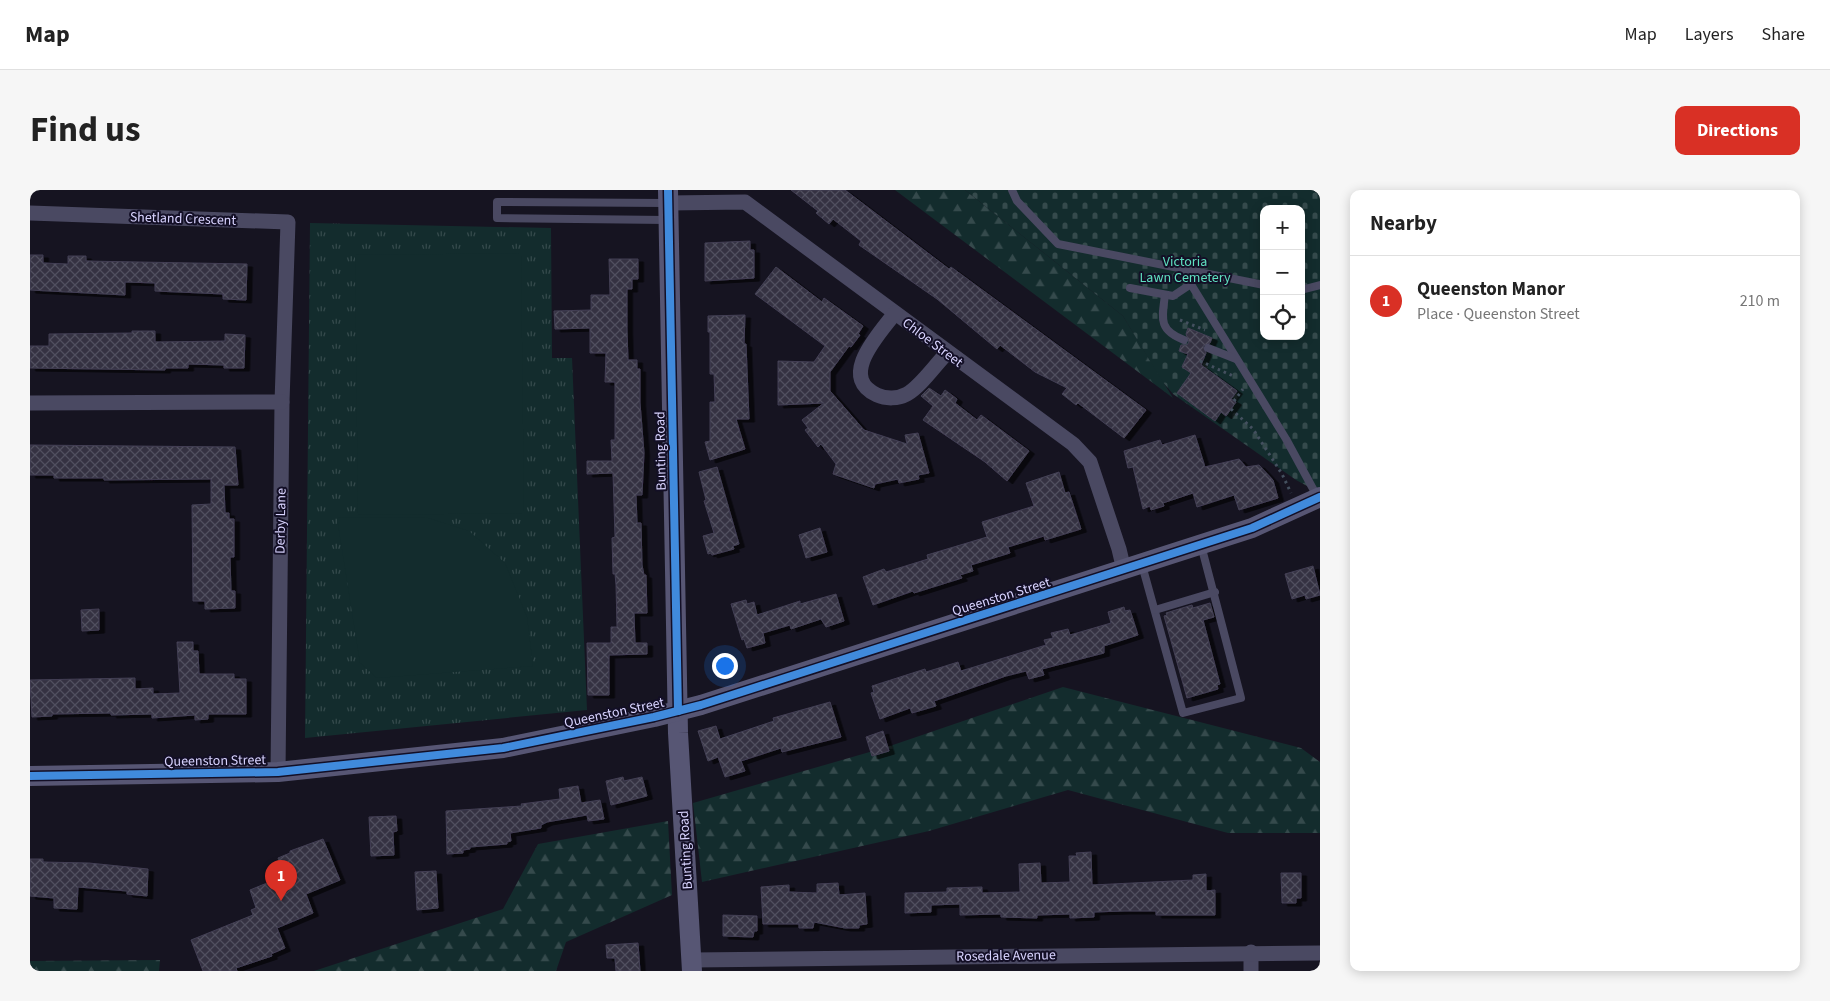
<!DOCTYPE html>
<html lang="en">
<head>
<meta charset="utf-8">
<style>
	:root { --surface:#fff; --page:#f6f6f6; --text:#222; --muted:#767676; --line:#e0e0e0; --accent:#d93025 }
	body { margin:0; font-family:"Source Sans 3",sans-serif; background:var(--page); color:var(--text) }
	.controls { position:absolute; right:15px; top:15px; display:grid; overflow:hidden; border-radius:10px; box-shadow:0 2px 12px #0003 }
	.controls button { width:45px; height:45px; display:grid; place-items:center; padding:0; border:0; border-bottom:1px solid var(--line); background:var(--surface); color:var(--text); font:25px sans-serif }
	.you { position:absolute; left:694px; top:475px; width:18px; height:18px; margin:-12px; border:4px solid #fff; border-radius:50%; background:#1a73e8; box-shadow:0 0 0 8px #1a73e833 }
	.badge { display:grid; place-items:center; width:32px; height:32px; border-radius:50%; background:var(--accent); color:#fff; font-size:16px; font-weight:700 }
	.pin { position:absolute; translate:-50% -41px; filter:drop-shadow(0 1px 2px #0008) }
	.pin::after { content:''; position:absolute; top:26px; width:18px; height:15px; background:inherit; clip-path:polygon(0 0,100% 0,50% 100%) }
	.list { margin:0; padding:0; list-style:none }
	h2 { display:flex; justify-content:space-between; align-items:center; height:65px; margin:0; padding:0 20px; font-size:21px }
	h2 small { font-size:16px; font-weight:400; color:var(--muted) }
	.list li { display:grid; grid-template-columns:32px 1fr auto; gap:15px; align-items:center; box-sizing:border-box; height:90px; padding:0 20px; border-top:1px solid var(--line) }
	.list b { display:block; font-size:19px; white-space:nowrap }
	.list p { margin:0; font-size:16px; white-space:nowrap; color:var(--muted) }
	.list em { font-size:16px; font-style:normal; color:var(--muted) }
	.icon { flex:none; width:28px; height:28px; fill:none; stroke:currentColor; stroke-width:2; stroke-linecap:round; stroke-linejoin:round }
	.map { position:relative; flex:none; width:1290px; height:781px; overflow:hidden; border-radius:10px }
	header { display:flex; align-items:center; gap:30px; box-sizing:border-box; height:70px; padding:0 25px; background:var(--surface); border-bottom:1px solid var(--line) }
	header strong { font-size:24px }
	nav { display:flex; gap:28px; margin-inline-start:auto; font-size:18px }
	.intro { display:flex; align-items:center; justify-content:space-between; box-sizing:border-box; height:120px; padding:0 30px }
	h1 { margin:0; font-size:35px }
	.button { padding:12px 22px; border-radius:10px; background:var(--accent); color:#fff; font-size:18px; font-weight:700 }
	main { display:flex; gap:30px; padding:0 30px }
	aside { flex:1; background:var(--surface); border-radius:10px; box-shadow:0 2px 12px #0003 }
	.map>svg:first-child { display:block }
	.grass { fill:url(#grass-tufts) }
	.forest { fill:url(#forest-firs) }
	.cemetery { fill:url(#cemetery-stones); fill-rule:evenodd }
	.pitch { fill:#132c2d }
	.building { fill:url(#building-cross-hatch); stroke:#433f54; filter:url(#shadow) }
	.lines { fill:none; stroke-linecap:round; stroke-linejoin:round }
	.path { stroke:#44505f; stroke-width:3; stroke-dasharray:2.5 4; stroke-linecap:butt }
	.lane { stroke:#4a4962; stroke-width:8 }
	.street { stroke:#4a4962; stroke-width:15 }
	.secondary { stroke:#575674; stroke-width:20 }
	.cycleway-casing { stroke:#130f26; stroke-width:11 }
	.cycleway { stroke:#408adc; stroke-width:8 }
	.labels { text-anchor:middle; stroke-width:4; stroke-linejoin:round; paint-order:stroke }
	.street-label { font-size:14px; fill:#d9d4ff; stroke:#130f26 }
	.park-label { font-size:14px; fill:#5fe0c0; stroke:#130f26 }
</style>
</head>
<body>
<header>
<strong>Map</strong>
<nav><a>Map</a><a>Layers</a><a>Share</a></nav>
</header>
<div class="intro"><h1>Find us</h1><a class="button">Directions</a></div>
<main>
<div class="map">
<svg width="1290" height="781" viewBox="0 0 1290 781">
	<defs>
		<pattern id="grass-tufts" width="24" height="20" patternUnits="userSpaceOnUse" patternTransform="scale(1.25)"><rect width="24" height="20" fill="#132c2d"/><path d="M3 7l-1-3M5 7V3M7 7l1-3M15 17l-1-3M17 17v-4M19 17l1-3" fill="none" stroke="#354a4c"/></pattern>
		<pattern id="forest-firs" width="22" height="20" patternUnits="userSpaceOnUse" patternTransform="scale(1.25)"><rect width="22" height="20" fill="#132c2d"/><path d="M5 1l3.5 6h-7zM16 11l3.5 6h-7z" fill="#354a4c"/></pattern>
		<pattern id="cemetery-stones" width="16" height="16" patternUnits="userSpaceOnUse" patternTransform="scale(1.25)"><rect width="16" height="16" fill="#132c2d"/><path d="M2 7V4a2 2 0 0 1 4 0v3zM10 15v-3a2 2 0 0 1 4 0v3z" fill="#354a4c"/></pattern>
		<pattern id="building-cross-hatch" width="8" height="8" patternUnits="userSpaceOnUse" patternTransform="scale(1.25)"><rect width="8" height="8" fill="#343243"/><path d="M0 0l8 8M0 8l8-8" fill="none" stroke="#514f5f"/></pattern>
		<filter id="shadow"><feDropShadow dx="5.5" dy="3" stdDeviation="0" flood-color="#0009"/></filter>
	</defs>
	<rect width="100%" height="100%" fill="#161421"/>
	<polygon class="grass" points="280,33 521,38 522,168 542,168 557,520 275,548"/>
	<g class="forest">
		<polygon points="865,0 935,0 1093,126 1143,208"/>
		<polygon points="1033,497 1271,558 1290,572 1290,643 1198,643 1038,600 899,641 672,692 663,613 857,557"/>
		<polygon points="638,631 642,705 536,752 526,781 284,781 473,719 508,654"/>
		<polygon points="130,770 129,781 0,781 0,771"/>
	</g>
	<path class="cemetery" d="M935 0H1290V303L1266 290 1143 204 1132 191 1093 126ZM1234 19H1271V146H1234Z"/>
	<g class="pitch">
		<polygon points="491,63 494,323 328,325 325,65"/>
		<polygon points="395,327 439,341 475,373 497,427 503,476 347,488 330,473 307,328"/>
	</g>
	<g class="building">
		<polygon points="761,0 815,0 919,79 921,77 1116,220 1094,248 1048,213 1046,215 1032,204 1037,198 1005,182 970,155 967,159 907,109 829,55 831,51 803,29 799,34 786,23 788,21"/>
		<polygon points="720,51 720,60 724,60 724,88 675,91 675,53"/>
		<polygon points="0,65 13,65 13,73 38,74 38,66 56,66 56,71 217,74 216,110 193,109 193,104 125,101 125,93 95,92 95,105 0,100"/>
		<polygon points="579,69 608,69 608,89 602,89 602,99 597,99 597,141 598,170 607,170 607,179 610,179 610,213 614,263 612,305 606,305 607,333 611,333 612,375 614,385 616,385 617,423 604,423 605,453 617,453 617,464 579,465 579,505 558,505 557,453 581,453 581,437 587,437 586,395 585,384 583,384 582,348 585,347 583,283 557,284 557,271 582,271 581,250 585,250 585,192 575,192 576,163 560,163 560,138 525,139 524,121 561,120 561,105 580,105"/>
		<polygon points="746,77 792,112 794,108 833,136 828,144 830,145 821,157 819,156 800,182 800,201 834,240 877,254 875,245 888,243 899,283 888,285 889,289 869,293 868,289 845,294 844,298 803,284 806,274 791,254 788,257 775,240 778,238 772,230 794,213 748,215 748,171 784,172 795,156 725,104"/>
		<polygon points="715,125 714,154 716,154 719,229 706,229 715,259 680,270 675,252 680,251 680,212 685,212 684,184 680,184 680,142 678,142 678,126"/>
		<polygon points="1158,138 1182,148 1180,153 1173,156 1176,163 1171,175 1207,201 1201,209 1206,212 1196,226 1191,222 1185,231 1147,203 1161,183 1152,177 1158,164 1149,161 1151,155 1157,155 1159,152 1156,144"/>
		<polygon points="102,141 125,141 125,152 195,151 195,144 215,145 214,178 194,178 194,175 158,174 158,178 135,178 135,180 0,178 0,156 19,156 19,144 102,143"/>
		<polygon points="899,198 911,206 915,200 927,209 925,213 947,230 951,225 999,261 977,291 955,272 893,230 903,216 891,206"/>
		<polygon points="1165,245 1175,277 1209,269 1216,277 1229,275 1243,290 1248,308 1209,320 1204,305 1167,317 1163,303 1133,313 1134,316 1121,320 1120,316 1113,319 1103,277 1098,278 1094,261 1130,250 1132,255"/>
		<polygon points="0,255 205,257 208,295 194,295 195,323 199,323 199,329 204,329 204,367 200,367 201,401 205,401 205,418 175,419 175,411 163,411 162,315 181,314 181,289 74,290 74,288 24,288 24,285 0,285"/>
		<polygon points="687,277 709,354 703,356 704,359 682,365 681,363 678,364 673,346 684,343 674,311 676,310 669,282"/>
		<polygon points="1029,282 1035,303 1039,302 1051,339 1015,350 1014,346 978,357 980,363 941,375 943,381 930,385 932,388 884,403 883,401 843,415 833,387 854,379 856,382 898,369 897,365 957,347 952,332 1004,316 996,293"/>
		<polygon points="790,338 797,362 776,368 769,345"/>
		<polygon points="1283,376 1290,405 1276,409 1275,405 1262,409 1255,384"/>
		<polygon points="806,404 814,431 796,437 791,429 761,439 760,435 733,443 735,453 717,458 714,449 712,450 701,414 716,410 717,414 724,412 727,425 770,411 770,414"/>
		<polygon points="1180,413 1184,427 1173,430 1190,494 1187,495 1188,499 1157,508 1134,426 1137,425 1136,423 1162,415 1163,418"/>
		<polygon points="1094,417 1095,421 1100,420 1108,445 1074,456 1074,463 1012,479 1014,485 999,489 996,481 976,486 904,511 906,516 882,523 880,518 850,529 841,503 844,502 842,496 895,479 896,482 928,472 931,481 1016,455 1014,450 1023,448 1021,443 1038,439 1040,445 1081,433 1078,422"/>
		<polygon points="69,419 69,440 52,441 51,420"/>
		<polygon points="147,452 163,452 163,461 168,461 169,484 204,484 204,489 216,489 216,524 178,524 178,529 165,530 165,525 122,528 122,524 81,525 81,523 22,524 22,526 2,527 0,490 105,488 105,499 123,498 123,504 150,503"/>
		<polygon points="800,512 811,547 752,562 751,558 711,571 715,581 695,587 688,567 678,571 668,541 686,536 690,549 744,531 743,528"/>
		<polygon points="853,541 859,561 842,566 836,547"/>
		<polygon points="593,587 594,591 612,587 617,606 581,615 576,591"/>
		<polygon points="548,596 551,613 570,610 574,629 558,631 557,625 517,632 511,635 511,638 480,643 481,651 477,652 477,654 440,657 440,659 433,660 433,663 417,664 416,621 492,616 491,614 530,609 529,599"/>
		<polygon points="366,626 367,641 363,642 364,665 341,666 339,627"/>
		<polygon points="293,649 310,690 276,704 283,723 247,738 255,758 241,764 242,766 206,778 207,781 173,781 161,750 223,725 221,720 226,718 220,700 254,686 248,668 260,663 260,661"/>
		<polygon points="1061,662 1062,695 1163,690 1163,685 1176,684 1176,701 1185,700 1185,725 1126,725 1126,721 1094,721 1064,722 1064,727 1040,728 1040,724 1007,725 1007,728 971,727 971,724 930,725 930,714 901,715 901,722 875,723 875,703 917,702 917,698 952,697 952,703 990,702 989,674 1010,673 1011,693 1040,692 1039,666 1047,666 1046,663"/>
		<polygon points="0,669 13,669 13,672 59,673 118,679 117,706 97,704 97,701 48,697 47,719 24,718 24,708 0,706"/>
		<polygon points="406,681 408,718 387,720 385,682"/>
		<polygon points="1251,683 1271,683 1271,708 1266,708 1266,713 1252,713"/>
		<polygon points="808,693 809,705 835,703 837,734 829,735 829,738 815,738 784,732 783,738 769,738 769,734 733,734 731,697 759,695 759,702 787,703 787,694"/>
		<polygon points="693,725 727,726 727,741 724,741 723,747 693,746"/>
		<polygon points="608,753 610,781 586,781 585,768 577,768 576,755"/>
	</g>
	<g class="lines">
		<g class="path">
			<polyline points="1150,130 1175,140"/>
			<polyline points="1170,171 1203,186"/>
			<polyline points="1204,211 1213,199"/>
			<polyline points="1201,219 1223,239 1252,284 1261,303"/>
		</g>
		<g class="lane">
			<polyline points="982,0 987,11 1028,54 1234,95"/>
			<polyline points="636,13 467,12 467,28 637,30"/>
			<polyline points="1151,78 1256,249 1288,308"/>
			<polyline points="1100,98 1143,106 1161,94"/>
			<polyline points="1271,100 1290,95"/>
			<path d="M1135 105C1132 128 1128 140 1154 150"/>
			<polyline points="1178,158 1206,169"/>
			<polyline points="1112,375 1153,523 1211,508 1171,355"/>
			<polyline points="1125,420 1185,402"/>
		</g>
		<g class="street">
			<polyline points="638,13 715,12 1043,254 1060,272 1089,359 1094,380"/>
			<polyline points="0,23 258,32 252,212 248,582"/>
			<path d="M865 123C850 143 807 187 847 205 856 209 868 209 877 204 890 197 906 174 917 163"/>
			<polyline points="0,213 252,212"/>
			<polyline points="1221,762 1221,781"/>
			<polyline points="662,770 1290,763"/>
		</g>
		<g class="secondary">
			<polyline points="638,0 648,543 662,781"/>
			<polyline points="0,586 248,582 473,558 624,527 671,515 1222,338 1290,307"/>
		</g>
		<defs>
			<g id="cycleway">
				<polyline points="638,0 648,521"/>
				<polyline points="0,586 248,582 473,558 624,527 671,515 1222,338 1290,307"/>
			</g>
		</defs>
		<use href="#cycleway" class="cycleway-casing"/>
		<use href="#cycleway" class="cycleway"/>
	</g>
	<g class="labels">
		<g class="street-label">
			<text transform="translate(153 28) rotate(2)" y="5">Shetland Crescent</text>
			<text transform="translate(903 152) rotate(37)" y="5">Chloe Street</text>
			<text transform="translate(630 261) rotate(-91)" y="5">Bunting Road</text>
			<text transform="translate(250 331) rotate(-89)" y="5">Derby Lane</text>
			<text transform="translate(971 406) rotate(-17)" y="5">Queenston Street</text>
			<text transform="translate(584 522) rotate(-12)" y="5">Queenston Street</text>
			<text transform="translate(185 570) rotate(-1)" y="5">Queenston Street</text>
			<text transform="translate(655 660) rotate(-93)" y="5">Bunting Road</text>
			<text transform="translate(976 765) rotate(-1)" y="5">Rosedale Avenue</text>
		</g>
		<g class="park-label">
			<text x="1155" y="76">Victoria<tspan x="1155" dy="16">Lawn Cemetery</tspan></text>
		</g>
	</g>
</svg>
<div class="controls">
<button>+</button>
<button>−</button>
<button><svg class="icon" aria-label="locate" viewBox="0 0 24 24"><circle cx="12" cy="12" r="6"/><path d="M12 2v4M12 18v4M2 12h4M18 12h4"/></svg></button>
</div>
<div class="you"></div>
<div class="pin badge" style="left:251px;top:711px">1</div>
</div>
<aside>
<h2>Nearby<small></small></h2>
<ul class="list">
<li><span class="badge">1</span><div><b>Queenston Manor</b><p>Place · Queenston Street</p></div><em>210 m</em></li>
</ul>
</aside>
</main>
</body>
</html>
